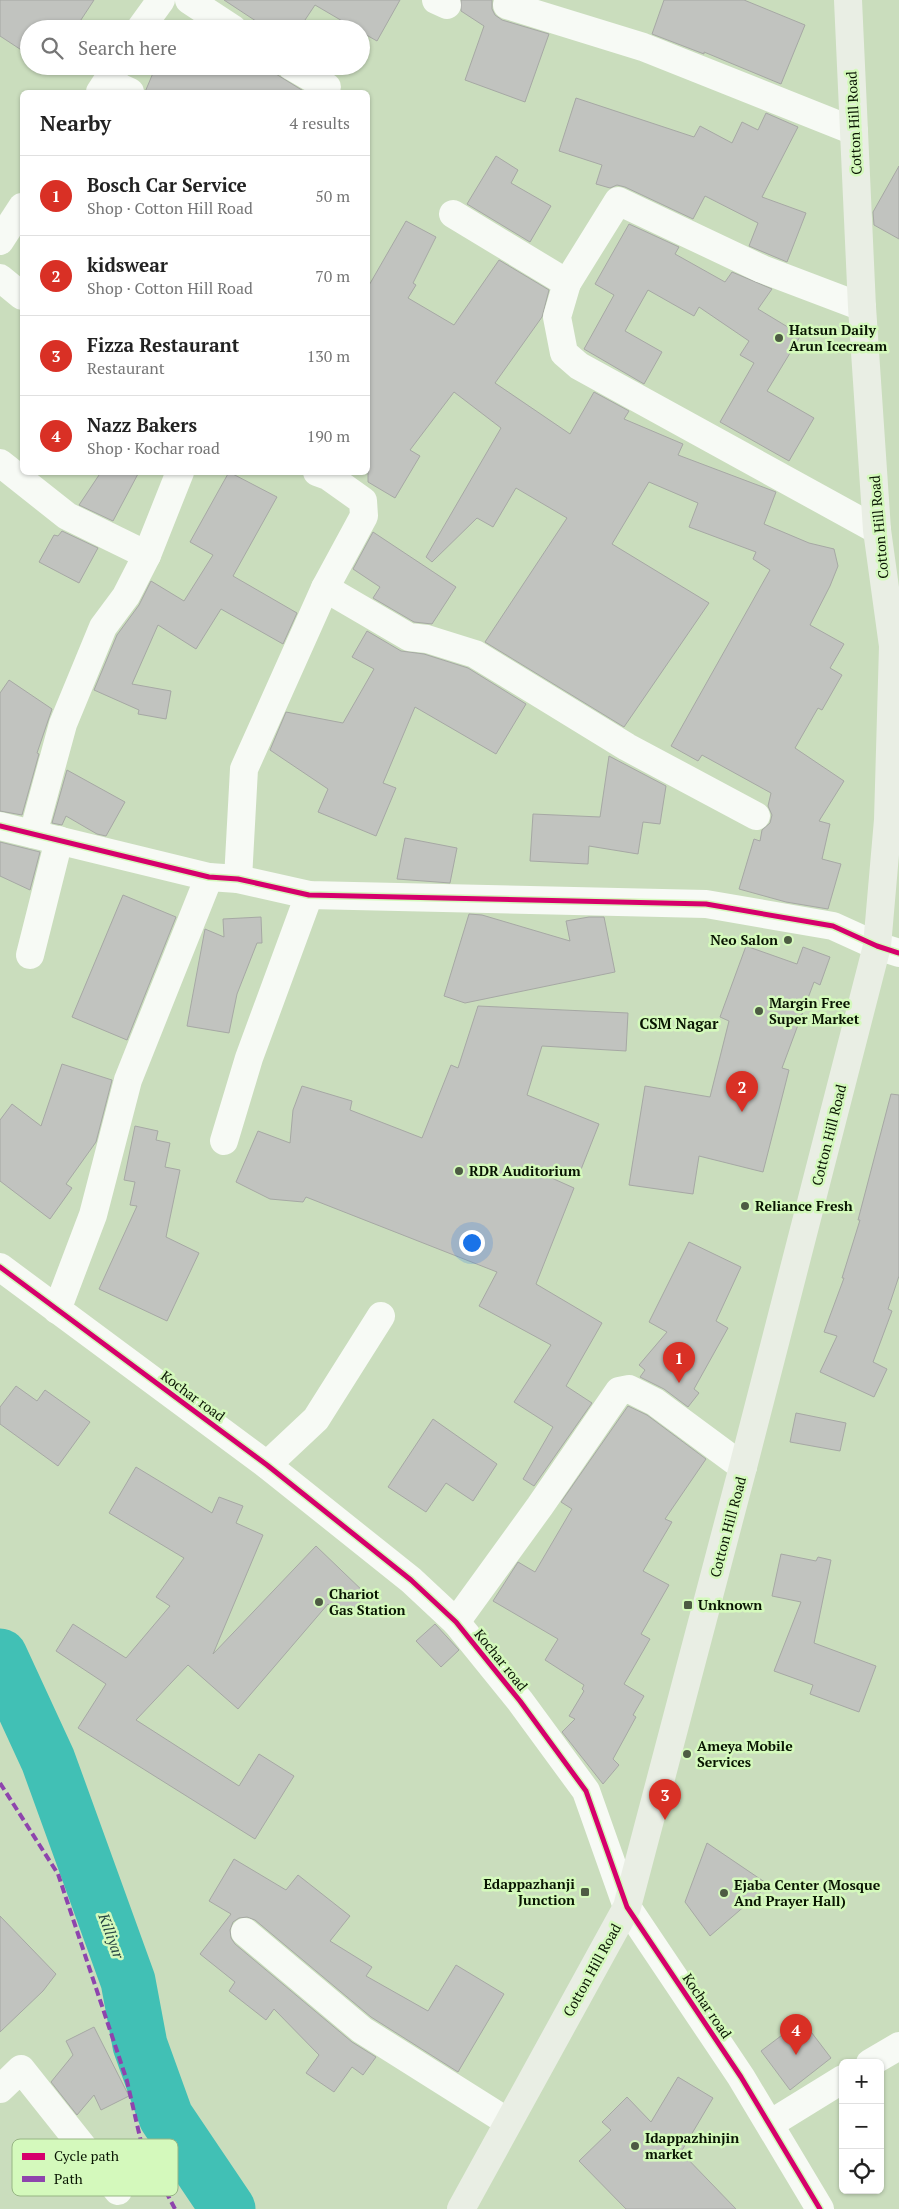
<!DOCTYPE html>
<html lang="en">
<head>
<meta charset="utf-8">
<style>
	:root { --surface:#fff; --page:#f6f6f6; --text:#222; --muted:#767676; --line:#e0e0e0; --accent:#d93025 }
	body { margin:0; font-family:"PT Serif",serif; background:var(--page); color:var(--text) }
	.controls { position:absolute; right:15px; bottom:15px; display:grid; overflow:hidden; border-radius:8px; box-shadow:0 1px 4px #0004 }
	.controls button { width:45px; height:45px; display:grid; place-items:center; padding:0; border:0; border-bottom:1px solid var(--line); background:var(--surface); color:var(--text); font:25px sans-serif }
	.you { position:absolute; left:471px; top:1242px; width:18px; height:18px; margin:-12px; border:4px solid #fff; border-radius:50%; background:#1a73e8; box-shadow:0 0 0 8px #1a73e833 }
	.badge { display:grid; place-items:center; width:32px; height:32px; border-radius:50%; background:var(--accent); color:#fff; font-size:16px; font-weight:700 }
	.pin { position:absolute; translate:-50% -41px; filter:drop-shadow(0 1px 2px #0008) }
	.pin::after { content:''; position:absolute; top:26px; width:18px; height:15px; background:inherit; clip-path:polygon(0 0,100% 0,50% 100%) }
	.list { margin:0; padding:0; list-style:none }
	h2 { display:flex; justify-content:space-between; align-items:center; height:65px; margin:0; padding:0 20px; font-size:21px }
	h2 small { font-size:16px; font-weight:400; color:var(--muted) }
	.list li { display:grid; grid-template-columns:32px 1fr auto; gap:15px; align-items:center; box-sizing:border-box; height:80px; padding:0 20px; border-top:1px solid var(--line) }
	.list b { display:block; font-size:19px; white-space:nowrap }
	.list p { margin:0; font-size:16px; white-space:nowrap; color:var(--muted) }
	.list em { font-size:16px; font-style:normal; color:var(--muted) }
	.icon { flex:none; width:28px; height:28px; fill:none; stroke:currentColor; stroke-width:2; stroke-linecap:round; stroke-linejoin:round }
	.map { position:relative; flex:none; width:899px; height:2209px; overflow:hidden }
	.search { position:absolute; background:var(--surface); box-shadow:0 1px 4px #0004; left:20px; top:20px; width:350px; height:55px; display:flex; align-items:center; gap:12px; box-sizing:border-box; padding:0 18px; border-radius:28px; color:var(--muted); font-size:19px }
	.panel { position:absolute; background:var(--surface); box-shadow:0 1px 4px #0004; left:20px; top:90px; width:350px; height:385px; border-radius:8px }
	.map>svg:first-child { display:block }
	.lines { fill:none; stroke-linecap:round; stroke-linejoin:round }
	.river { stroke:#41c0b5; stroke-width:55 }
	.building { fill:#c1c3bf; stroke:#a6a8a4 }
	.minor { stroke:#f7faf5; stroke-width:28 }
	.major { stroke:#e9eee4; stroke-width:28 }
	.quiet { stroke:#8e44ad; stroke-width:4; stroke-dasharray:8 4; stroke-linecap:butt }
	.cycleway-casing { stroke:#d4f9bc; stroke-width:8 }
	.cycleway { stroke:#d6006c; stroke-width:5 }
	.poi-dot { fill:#4d5b43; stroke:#d4f9bc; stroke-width:2 }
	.labels { text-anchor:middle; stroke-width:5; stroke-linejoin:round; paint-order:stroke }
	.street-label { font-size:14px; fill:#091502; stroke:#d4f9bc }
	.poi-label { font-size:14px; font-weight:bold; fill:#091502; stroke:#d4f9bc; text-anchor:start }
	.neighbourhood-label { font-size:15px; font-weight:bold; fill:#091502; stroke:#d4f9bc }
	.water-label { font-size:15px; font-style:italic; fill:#264443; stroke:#d4f9bc }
	.key { fill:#d4f9bc; stroke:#97b584; stroke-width:1 }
	.key-label { font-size:14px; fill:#091502 }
</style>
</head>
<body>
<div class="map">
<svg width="899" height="2209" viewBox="0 0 899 2209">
	<rect width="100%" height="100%" fill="#caddbd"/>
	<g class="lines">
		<polyline class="river" points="0,1656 48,1760 128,1981 140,2045 166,2117 228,2209"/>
	</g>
	<g class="building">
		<polygon points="0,0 94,0 75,29 29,29 29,55 0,36"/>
		<polygon points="224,0 400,0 377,41 361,32 361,29 356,29 315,5 299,29 268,29"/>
		<polygon points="461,0 492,0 492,9 495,15 502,20 549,34 525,102 465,80 484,26 461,11"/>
		<polygon points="664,0 744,0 805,25 781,84 704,52 704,54 652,34"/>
		<polygon points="156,66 263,66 305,92 145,92"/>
		<polygon points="576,98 694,137 700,126 732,143 742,122 758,130 766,113 798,127 762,197 806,213 787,262 749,246 758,223 705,196 693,219 625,187 617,185 610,188 596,184 602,165 559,151"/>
		<polygon points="496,156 518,170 511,183 551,206 530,242 467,204"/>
		<polygon points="899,166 899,239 874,225 873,212"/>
		<polygon points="406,221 436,237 413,283 416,285 408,298 454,325 499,260 549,290 542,317 495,383 570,434 594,392 629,411 624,419 683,444 678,455 776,492 764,524 809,543 834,549 838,566 830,586 810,625 844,644 830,668 842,675 822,710 818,708 795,748 844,781 819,821 830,824 822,859 841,864 828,909 786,902 739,889 754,839 760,841 762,830 770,823 772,815 768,806 771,793 702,755 698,761 671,746 770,570 753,559 756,552 689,527 698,503 649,482 612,544 709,603 624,727 485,642 567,518 516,488 493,527 477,518 432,562 426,557 501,428 454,392 410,450 420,456 395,498 368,482 368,287"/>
		<polygon points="629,224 679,247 675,254 725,282 732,272 772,289 758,309 801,335 767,391 814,418 789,461 720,422 754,363 740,355 749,341 699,307 694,316 648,290 625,331 662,352 644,384 584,349 614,295 595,284"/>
		<polygon points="101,472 139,472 113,521 79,505"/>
		<polygon points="229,472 277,497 233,576 297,613 283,644 221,609 196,649 158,625 132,684 171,691 166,719 138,714 139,710 94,690 117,635 139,605 151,581 184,601 213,555 190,542"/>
		<polygon points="62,531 98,548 79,583 39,562 54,535 58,536"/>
		<polygon points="373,532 456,587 432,624 414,622 373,598 380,587 353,569"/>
		<polygon points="367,631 401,651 424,654 468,668 526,704 496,754 415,707 383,783 396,788 376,836 318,812 328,789 270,750 286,712 343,723 374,669 352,657"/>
		<polygon points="9,680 52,709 37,753 39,754 22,815 0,811 0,693"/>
		<polygon points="609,756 666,786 660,824 643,822 638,854 589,846 588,864 530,861 533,814 600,817"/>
		<polygon points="67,770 125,802 106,836 97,834 66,816 62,825 52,823"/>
		<polygon points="405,838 457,848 450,883 397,879"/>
		<polygon points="0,842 40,852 30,890 0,876"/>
		<polygon points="123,895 176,917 127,1040 72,1017"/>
		<polygon points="469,914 482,915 570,941 566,921 589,917 604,917 615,972 465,1003 444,996"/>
		<polygon points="261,917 262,943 257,943 237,994 229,1033 187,1026 205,929 224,937 223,919"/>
		<polygon points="746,946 797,964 803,947 830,957 820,985 814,982 782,1068 789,1070 763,1172 699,1156 693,1194 629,1185 645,1086 710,1097 729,1021 720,1017"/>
		<polygon points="478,1006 628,1013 626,1051 542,1046 527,1095 599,1124 578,1177 536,1171 574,1188 536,1284 602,1323 566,1386 592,1403 534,1486 523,1479 553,1427 514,1402 551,1345 479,1306 497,1272 306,1197 303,1202 270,1199 236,1182 258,1131 290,1143 293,1110 302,1086 352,1101 350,1110 422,1138 451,1065 458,1068"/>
		<polygon points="62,1064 112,1080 96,1142 66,1184 72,1188 50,1219 0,1181 0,1120 12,1104 41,1126"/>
		<polygon points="891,1094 899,1095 899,1276 888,1309 892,1311 873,1362 887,1369 874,1397 820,1372 837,1336 824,1332 844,1278 842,1278 860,1220 858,1220"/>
		<polygon points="135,1126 158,1131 156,1140 170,1143 165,1167 180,1170 166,1237 199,1253 167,1321 99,1289 137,1206 130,1205 135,1182 124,1180"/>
		<polygon points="689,1242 741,1267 716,1321 728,1328 694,1389 699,1393 688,1407 664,1389 640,1377 645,1370 639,1365 667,1332 649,1322"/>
		<polygon points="16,1386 37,1401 45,1390 90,1422 58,1466 0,1424 0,1407"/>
		<polygon points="628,1406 647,1415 706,1459 665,1519 672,1522 643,1571 669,1585 641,1634 650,1639 624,1684 644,1696 633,1715 636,1717 613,1759 619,1765 603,1784 562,1732 575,1719 569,1716 584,1691 582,1689 584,1685 545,1660 558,1639 493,1601 518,1562 535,1572 572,1509 561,1502"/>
		<polygon points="796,1413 846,1423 840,1451 790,1442"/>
		<polygon points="433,1419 497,1464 473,1501 446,1483 426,1512 388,1487"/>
		<polygon points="136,1467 212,1513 219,1497 243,1506 236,1523 263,1535 213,1654 316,1546 367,1595 346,1617 328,1604 238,1709 188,1665 136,1720 239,1786 259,1754 294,1776 255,1839 78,1728 106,1684 56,1651 73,1624 126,1658 170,1606 156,1597 184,1558 109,1513"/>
		<polygon points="781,1554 816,1561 818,1557 831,1560 814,1643 876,1666 859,1712 810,1694 813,1685 774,1671 801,1602 772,1596"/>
		<polygon points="435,1624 459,1650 441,1667 416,1641"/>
		<polygon points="707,1843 769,1885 710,1936 685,1902"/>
		<polygon points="234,1859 286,1890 298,1875 350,1916 330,1941 372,1967 366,1976 428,2011 456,1965 504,1994 458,2072 371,2017 255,1920 247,1917 239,1918 233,1922 230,1930 231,1938 235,1944 352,2042 376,2057 363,2075 352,2067 334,2092 306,2073 319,2055 274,2009 266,2020 229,1991 235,1982 200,1954 231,1914 209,1901"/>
		<polygon points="0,1916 56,1974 43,1991 0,2032"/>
		<polygon points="802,2020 831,2058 790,2090 761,2051"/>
		<polygon points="94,2027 129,2096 101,2110 94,2095 77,2115 51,2082 73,2055 66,2041"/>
		<polygon points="678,2077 713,2098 681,2152 736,2209 626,2209 579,2161 611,2130 602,2122 627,2097 651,2122"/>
	</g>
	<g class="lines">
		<g class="minor">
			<polyline points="189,0 233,29"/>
			<polyline points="436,0 447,5"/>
			<polyline points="507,5 643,47 854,131"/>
			<polyline points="140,29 161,0"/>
			<polyline points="291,66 327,87 325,92"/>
			<polyline points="108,82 130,92"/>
			<polyline points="100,92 117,66"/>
			<polyline points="453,214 567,283 557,317 564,353 579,366 877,530"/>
			<polyline points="0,241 22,207"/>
			<polyline points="0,278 22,296"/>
			<polyline points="567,283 618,201 762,269 862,307"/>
			<polyline points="0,463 67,516 147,555"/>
			<polyline points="325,588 409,637 427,639 475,654 627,747 756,816"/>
			<polyline points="0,826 209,877 238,879 309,895 706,904 833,926 877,946 899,953"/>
			<polyline points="33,834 63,724 103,627 126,596 147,555 180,472"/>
			<polyline points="238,879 244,769 325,588 364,516 363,501 328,476 317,472"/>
			<polyline points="30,955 59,840"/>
			<polyline points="224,1141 249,1058 309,895"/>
			<polyline points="0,1267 267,1465 411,1580 456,1622 520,1701 586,1791 627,1907 741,2077 820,2209"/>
			<polyline points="57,1310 93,1215 128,1080 209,877"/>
			<polyline points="267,1465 316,1419 381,1316"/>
			<polyline points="456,1622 540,1506 619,1391 629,1389 655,1402 743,1467"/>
			<polyline points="245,1932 362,2030 508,2122"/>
			<polyline points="870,2063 899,2046"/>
			<polyline points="0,2089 21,2069 118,2191"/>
			<polyline points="770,2124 843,2079"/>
		</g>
		<polyline class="major" points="461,2209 627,1907 743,1467 877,946 888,820 893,646 877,530 862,307 848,0"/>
		<polyline class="quiet" points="0,1783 58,1874 127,2081 142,2146 175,2209"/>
		<defs>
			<g id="cycleway">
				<polyline points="0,826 209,877 238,879 309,895 706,904 833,926 877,946 899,953"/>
				<polyline points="0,1267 267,1465 411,1580 456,1622 520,1701 586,1791 627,1907 741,2077 820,2209"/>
			</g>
		</defs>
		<use href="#cycleway" class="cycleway-casing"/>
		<use href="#cycleway" class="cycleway"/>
	</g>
	<g class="poi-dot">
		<circle cx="779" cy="338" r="5"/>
		<circle cx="788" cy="940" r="5"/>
		<circle cx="759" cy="1011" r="5"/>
		<circle cx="459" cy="1171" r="5"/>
		<circle cx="745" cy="1206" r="5"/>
		<circle cx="319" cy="1602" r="5"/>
		<rect x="683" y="1600" width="10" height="10" rx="2.5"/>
		<circle cx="687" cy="1754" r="5"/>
		<rect x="580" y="1887" width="10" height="10" rx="2.5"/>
		<circle cx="724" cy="1893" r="5"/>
		<circle cx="635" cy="2146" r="5"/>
	</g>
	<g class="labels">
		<g class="street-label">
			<text transform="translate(854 123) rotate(-93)" y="5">Cotton Hill Road</text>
			<text transform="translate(879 527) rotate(-95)" y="5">Cotton Hill Road</text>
			<text transform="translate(829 1135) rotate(-76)" y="5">Cotton Hill Road</text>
			<text transform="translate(193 1396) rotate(36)" y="5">Kochar road</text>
			<text transform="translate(728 1527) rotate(-75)" y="5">Cotton Hill Road</text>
			<text transform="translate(501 1660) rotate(51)" y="5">Kochar road</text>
			<text transform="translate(592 1970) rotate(-61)" y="5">Cotton Hill Road</text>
			<text transform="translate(707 2006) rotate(56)" y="5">Kochar road</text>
		</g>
		<g class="poi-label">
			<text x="789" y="335">Hatsun Daily<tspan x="789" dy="16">Arun Icecream</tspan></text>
			<text x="778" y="945" text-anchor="end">Neo Salon</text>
			<text x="769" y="1008">Margin Free<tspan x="769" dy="16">Super Market</tspan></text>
			<text x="469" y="1176">RDR Auditorium</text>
			<text x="755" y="1211">Reliance Fresh</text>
			<text x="329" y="1599">Chariot<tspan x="329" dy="16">Gas Station</tspan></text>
			<text x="698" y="1610">Unknown</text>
			<text x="697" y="1751">Ameya Mobile<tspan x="697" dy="16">Services</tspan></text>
			<text x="575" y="1889" text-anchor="end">Edappazhanji<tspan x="575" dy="16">Junction</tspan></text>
			<text x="734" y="1890">Ejaba Center (Mosque<tspan x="734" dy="16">And Prayer Hall)</tspan></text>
			<text x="645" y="2143">Idappazhinjin<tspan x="645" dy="16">market</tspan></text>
		</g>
		<g class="neighbourhood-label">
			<text x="679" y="1029">CSM Nagar</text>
		</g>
		<g class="water-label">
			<text transform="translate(111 1936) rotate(70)" y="5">Killiyar</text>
		</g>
	</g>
	<rect x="12" y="2139" width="166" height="57" rx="8" class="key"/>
	<rect x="22" y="2153" width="23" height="7" fill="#d6006c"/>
	<rect x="22" y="2176" width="23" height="6" fill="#8e44ad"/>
	<g class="key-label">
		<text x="54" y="2161">Cycle path</text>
		<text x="54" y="2184">Path</text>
	</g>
</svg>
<div class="controls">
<button>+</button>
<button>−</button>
<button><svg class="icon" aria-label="locate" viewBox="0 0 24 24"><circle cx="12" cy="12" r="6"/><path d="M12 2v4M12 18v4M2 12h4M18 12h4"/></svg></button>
</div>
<div class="you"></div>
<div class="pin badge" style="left:679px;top:1383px">1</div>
<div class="pin badge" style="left:742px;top:1112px">2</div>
<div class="pin badge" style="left:665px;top:1820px">3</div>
<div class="pin badge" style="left:796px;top:2055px">4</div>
<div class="search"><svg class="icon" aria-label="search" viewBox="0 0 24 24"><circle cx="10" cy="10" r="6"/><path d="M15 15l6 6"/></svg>Search here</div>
<section class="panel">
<h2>Nearby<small>4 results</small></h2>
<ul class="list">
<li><span class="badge">1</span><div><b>Bosch Car Service</b><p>Shop · Cotton Hill Road</p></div><em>50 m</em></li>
<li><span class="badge">2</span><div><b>kidswear</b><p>Shop · Cotton Hill Road</p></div><em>70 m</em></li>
<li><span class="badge">3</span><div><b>Fizza Restaurant</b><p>Restaurant</p></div><em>130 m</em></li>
<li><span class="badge">4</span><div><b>Nazz Bakers</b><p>Shop · Kochar road</p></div><em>190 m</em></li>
</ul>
</section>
</div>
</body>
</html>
